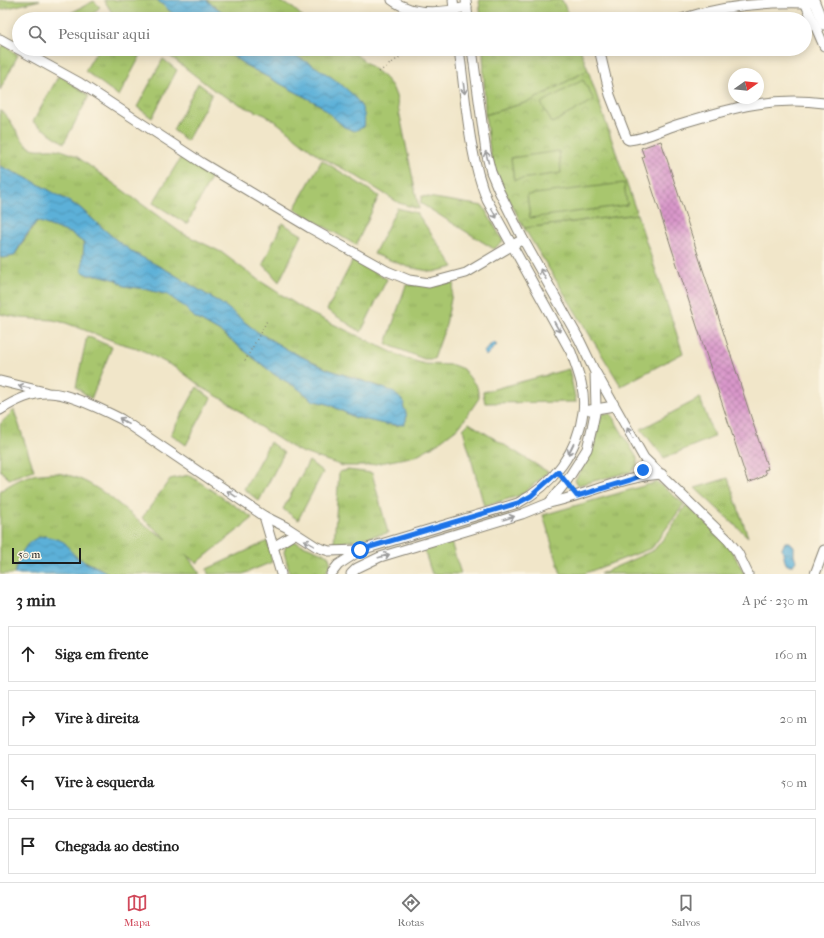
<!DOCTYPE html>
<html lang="pt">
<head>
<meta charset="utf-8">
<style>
	:root { --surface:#fff; --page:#f2f2f2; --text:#222; --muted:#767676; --line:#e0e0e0; --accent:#d1495b }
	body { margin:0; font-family:"IM FELL French Canon",serif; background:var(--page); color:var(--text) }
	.compass { position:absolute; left:728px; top:68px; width:36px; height:36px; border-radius:50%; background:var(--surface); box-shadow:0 2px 10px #0003; rotate:75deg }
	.scale { position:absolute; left:12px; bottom:10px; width:69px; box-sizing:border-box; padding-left:4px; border:2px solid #1c1c1c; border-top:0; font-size:11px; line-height:14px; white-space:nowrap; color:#1c1c1c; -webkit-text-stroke:3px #fcf5e5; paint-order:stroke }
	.stop { position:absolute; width:12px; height:12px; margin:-9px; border:3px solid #1a73e8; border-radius:50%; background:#fff }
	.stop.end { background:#1a73e8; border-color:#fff; box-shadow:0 1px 4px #0008 }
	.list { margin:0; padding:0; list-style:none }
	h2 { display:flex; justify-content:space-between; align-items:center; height:52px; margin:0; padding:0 16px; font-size:17px }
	h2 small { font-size:13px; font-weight:400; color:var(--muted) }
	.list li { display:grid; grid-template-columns:26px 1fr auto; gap:12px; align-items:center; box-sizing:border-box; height:56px; margin:0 8px 8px; padding:0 8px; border:1px solid var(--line); border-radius:0px }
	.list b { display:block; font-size:15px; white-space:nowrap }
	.list em { font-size:13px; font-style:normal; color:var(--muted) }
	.icon { flex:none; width:22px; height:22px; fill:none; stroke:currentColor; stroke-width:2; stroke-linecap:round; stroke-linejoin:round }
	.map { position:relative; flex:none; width:824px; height:574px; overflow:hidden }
	.search { position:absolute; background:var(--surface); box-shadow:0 2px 10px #0003; left:12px; right:12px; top:12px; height:44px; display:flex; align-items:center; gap:10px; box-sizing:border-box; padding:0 14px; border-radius:22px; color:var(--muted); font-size:15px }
	.sheet { height:308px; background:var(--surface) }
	nav { display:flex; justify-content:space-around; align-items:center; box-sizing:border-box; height:56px; border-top:1px solid var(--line); background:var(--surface); font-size:11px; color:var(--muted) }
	nav a { display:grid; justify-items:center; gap:2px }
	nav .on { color:var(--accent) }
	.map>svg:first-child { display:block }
	.grass { fill:url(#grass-tufts); stroke:#627145 }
	.park { fill:url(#park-crowns); stroke:#627145 }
	.pitch { fill:#a8c66e; stroke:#627145 }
	.water { fill:url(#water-waves); stroke:#3c667a }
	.building { fill:url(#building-cross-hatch) }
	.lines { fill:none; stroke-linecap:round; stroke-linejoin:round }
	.minor-casing { stroke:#868172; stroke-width:11 }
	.path { stroke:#868172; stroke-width:1.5; stroke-dasharray:1 3; stroke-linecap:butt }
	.minor { stroke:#fff; stroke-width:9 }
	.oneway { stroke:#999 }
	.route { stroke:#1a73e8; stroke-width:5 }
</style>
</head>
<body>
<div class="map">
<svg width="824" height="574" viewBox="0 0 824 574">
	<defs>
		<pattern id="grass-tufts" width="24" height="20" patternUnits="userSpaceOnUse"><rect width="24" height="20" fill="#a8c66e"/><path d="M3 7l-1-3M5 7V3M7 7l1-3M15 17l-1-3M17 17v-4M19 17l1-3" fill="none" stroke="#90aa5f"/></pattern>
		<pattern id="park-crowns" width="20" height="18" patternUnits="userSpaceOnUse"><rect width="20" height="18" fill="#a8c66e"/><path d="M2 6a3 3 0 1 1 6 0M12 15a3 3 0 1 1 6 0" fill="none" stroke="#90aa5f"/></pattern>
		<pattern id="water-waves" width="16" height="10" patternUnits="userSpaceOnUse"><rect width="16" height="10" fill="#5cb0d8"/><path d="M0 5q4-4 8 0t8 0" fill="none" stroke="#4b8eae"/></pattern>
		<pattern id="building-cross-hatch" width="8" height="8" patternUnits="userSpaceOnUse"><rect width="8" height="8" fill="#d997ca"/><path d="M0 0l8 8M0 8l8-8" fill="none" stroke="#af7aa3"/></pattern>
	</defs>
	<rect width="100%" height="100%" fill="#fcf5e5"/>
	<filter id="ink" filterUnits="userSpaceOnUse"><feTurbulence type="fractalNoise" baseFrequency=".025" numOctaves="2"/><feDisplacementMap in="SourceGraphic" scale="8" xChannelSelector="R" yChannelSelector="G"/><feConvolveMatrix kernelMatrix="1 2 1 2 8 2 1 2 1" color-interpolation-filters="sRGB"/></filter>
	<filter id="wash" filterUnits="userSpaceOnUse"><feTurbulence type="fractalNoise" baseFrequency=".012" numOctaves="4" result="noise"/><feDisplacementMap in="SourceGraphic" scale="16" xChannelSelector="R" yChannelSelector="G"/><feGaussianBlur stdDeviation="0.9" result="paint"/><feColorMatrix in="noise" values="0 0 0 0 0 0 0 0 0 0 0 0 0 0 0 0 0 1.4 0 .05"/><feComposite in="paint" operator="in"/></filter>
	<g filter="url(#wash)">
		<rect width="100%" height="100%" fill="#f1e6c9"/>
		<g class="grass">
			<polygon points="0,0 40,0 0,10"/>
			<polygon points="104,0 157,0 179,19 116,19"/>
			<polygon points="206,0 277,0 293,8 305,19 232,19"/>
			<polygon points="479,0 562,0 569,16 539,19 481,19"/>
			<polygon points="94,1 100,7 88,19 59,19"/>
			<polygon points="4,44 18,55 0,90 0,50"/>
			<polygon points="98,49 144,49 119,96 85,71"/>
			<path d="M161 49H224L245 65 320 105 344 127H364C365 106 354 96 338 83L276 49H349L384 77 392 86 396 96 419 209 399 203 353 174 319 156 275 121 265 115 245 107 215 91Z"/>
			<polygon points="493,49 580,49 588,70 531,101 485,115 483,50"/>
			<polygon points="163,59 177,70 152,118 137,107"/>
			<polygon points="59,75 89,96 64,143 33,122"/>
			<polygon points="198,83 212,94 187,141 173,130"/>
			<path d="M0 110C14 121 15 134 27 145 35 152 45 148 54 149 61 149 69 153 76 156L180 232 221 252 257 279 310 313 404 358 425 364 453 365 463 369 477 387 479 398 460 426 435 445 415 456 365 466H343L301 452 291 447 257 425 231 404 203 388 178 369 140 349 119 343 66 323 53 320 20 318 0 314V257L3 258 14 256 37 221 72 234 84 243 82 271 88 275H98L117 280 124 286 145 289 168 295 183 306 194 317 222 333 275 375 296 387 314 401 328 404 354 417 398 426 406 413 403 406 382 387 327 369 288 350 256 331 225 306 170 272 134 253 115 239 79 207 31 180 0 166Z"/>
			<polygon points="181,157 212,176 187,224 153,203"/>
			<polygon points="322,160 379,196 356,245 294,209"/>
			<polygon points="422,196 483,206 503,241 494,249 420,203"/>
			<polygon points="397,208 417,213 454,267 433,272 408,267 374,254"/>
			<polygon points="637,214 683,353 621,386 524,228"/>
			<polygon points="282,223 302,235 279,282 263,264"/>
			<polygon points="353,260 387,279 361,332 327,310"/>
			<polygon points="454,283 446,325 434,359 424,359 386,344 406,285"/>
			<polygon points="87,336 112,347 91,399 76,387"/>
			<polygon points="569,369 576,402 485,403 483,392"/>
			<polygon points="197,387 211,398 186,445 171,434"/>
			<polygon points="700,398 714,437 664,458 641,429"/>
			<polygon points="14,410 34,470 9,479 0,470 0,424"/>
			<polygon points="469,423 548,472 522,495 484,506 463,429"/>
			<polygon points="270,442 284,453 259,501 244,489"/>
			<polygon points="309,461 323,472 298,520 283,509"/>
			<polygon points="348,470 372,473 388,533 334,544 339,472"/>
			<path d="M55 473C87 475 115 501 139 521 147 528 158 533 167 539L142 518 170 479 189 475 253 518 197 563 186 554 200 574H109C96 565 81 561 69 551L21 554 14 574H0V491C22 477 28 474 55 473Z"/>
			<polygon points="728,478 748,537 695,488"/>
			<polygon points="657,482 684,504 652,548 583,574 561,574 543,515"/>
			<polygon points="686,505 726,541 745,574 600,574 654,550 668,533"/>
			<polygon points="268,541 272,562 243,574 208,574 207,569"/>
			<polygon points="451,542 461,574 432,574 424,550"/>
		</g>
		<g class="park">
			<polygon points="588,70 637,214 524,228 497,177 491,158 485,115 531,101"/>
			<polygon points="604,413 611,414 637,458 637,466 630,472 578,485 575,480 593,449 601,416"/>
			<polygon points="293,541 328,555 331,564 325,574 290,574 284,552 287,543"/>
		</g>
		<g class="pitch">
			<polygon points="583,80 594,100 552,123 541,103"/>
			<polygon points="559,151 561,173 514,180 511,158"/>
			<polygon points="624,183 627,205 530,218 527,195"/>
		</g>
		<g class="water">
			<polygon points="157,0 206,0 232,19 179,19"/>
			<path d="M224 49C238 49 263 46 276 49 299 54 350 85 361 106 365 113 365 120 364 127L354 131 344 127 320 105 245 65Z"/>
			<path d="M0 166 31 180 79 207 115 239 134 253 170 272 225 306 256 331 288 350 327 369 392 391 405 403 403 406C407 413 408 418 404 425L384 424 354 417 328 404 314 401 296 387 275 375 222 333 194 317 183 306 168 295 145 289 124 286 117 280 98 275H88L82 271 84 243 72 234 37 221 25 237 14 256 3 258 0 257Z"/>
			<polygon points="493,342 497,345 486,356 483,353"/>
			<path d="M45 536C52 538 61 539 66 544 70 549 72 554 78 558 88 564 99 567 109 574H14C20 556 24 539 45 536Z"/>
			<path d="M785 542H790L794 546V554L796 561 793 565H787C784 562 784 554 782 549Z"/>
		</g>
		<g id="blocks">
			<polygon class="building" points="661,141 768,469 764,470 766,474 762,476 762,477 748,483 642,157 644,156 641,148"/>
		</g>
	</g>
	<g filter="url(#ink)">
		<use href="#blocks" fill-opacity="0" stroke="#868172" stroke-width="1"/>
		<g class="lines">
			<defs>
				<g id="minor">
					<path d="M392 0C413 16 442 13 467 7"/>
					<polyline points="453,0 455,19"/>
					<polyline points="466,0 468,19"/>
					<polyline points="804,0 824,46"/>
					<polyline points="814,0 824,25"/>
					<path d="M681 19C720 6 765 2 805 3L814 1"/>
					<polyline points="0,39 80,83 202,163 310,228 387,271 409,280 429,283 466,273 523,239"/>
					<path d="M601 49 600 53 610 95 627 139 629 140C645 139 661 130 676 125 729 109 768 96 824 103"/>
					<polyline points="596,373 644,458 728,540 738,553 748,574"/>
					<polyline points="0,381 45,392"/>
					<path d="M0 410C14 401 33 392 49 393 69 393 103 410 121 419L264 516 286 527 317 547 329 551 359 550"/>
					<polyline points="590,410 614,406"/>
					<path d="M549 503C585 495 626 476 662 474"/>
					<polyline points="264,516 281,574"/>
					<polyline points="273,547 295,534"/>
					<path d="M331 574 338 565 361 550 518 503C553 485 578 451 583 412 586 391 578 371 571 352L487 200C468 153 466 99 459 49"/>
					<polyline points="351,574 357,568 380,557 522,514 549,503 566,482 587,449 592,428 596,408 595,372 579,339 523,239 499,191 491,172 486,152 472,49"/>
					<polyline points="815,574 824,550"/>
				</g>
			</defs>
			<use href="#minor" class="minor-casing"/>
			<g class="path">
				<polyline points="379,72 411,49"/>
				<polyline points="245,361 268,319"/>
			</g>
			<use href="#minor" class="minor"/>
		</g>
		<defs><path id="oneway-shaft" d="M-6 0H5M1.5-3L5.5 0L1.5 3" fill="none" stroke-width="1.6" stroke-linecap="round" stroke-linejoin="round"/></defs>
		<g class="oneway">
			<use href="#oneway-shaft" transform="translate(464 88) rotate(82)"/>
			<use href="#oneway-shaft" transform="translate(487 157) rotate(-104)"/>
			<use href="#oneway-shaft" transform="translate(494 213) rotate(61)"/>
			<use href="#oneway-shaft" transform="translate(543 274) rotate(-119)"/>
			<use href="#oneway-shaft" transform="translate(557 327) rotate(61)"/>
			<use href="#oneway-shaft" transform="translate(24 387) rotate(-167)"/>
			<use href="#oneway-shaft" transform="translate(124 421) rotate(-147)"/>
			<use href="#oneway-shaft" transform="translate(630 433) rotate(-120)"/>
			<use href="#oneway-shaft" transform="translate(571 449) rotate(116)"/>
			<use href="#oneway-shaft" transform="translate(232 494) rotate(-146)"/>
			<use href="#oneway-shaft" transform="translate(509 518) rotate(-17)"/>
			<use href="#oneway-shaft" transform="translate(309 543) rotate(-150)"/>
			<use href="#oneway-shaft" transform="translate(384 556) rotate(-16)"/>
		</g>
	</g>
	<g class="lines" filter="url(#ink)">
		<polyline class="route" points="360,550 518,503 531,496 558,472 577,496 630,480 640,476 643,470"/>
	</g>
</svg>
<svg class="compass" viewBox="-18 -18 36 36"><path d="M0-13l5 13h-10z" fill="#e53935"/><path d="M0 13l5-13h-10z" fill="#767676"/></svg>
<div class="scale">50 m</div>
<div class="stop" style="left:360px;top:550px"></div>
<div class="stop end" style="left:643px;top:470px"></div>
<div class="search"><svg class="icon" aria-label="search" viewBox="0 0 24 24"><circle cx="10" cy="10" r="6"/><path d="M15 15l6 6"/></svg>Pesquisar aqui</div>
</div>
<section class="sheet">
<h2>3 min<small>A pé · 230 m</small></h2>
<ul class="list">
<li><svg class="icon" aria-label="ahead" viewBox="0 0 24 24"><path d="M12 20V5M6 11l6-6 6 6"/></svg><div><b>Siga em frente</b></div><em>160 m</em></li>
<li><svg class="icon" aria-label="right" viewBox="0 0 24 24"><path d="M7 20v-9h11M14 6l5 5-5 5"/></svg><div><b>Vire à direita</b></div><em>20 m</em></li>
<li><svg class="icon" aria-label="left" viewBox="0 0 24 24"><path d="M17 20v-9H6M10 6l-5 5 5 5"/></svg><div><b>Vire à esquerda</b></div><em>50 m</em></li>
<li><svg class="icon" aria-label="arrive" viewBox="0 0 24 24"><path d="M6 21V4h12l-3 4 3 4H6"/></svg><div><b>Chegada ao destino</b></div></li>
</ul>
</section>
<nav>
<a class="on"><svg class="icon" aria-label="map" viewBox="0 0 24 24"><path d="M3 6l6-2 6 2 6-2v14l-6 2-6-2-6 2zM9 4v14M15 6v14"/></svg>Mapa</a>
<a><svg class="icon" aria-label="directions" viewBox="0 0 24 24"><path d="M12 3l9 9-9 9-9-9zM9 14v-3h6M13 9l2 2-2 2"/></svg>Rotas</a>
<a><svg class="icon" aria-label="saved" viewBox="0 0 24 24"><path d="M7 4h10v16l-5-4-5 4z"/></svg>Salvos</a>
</nav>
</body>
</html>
